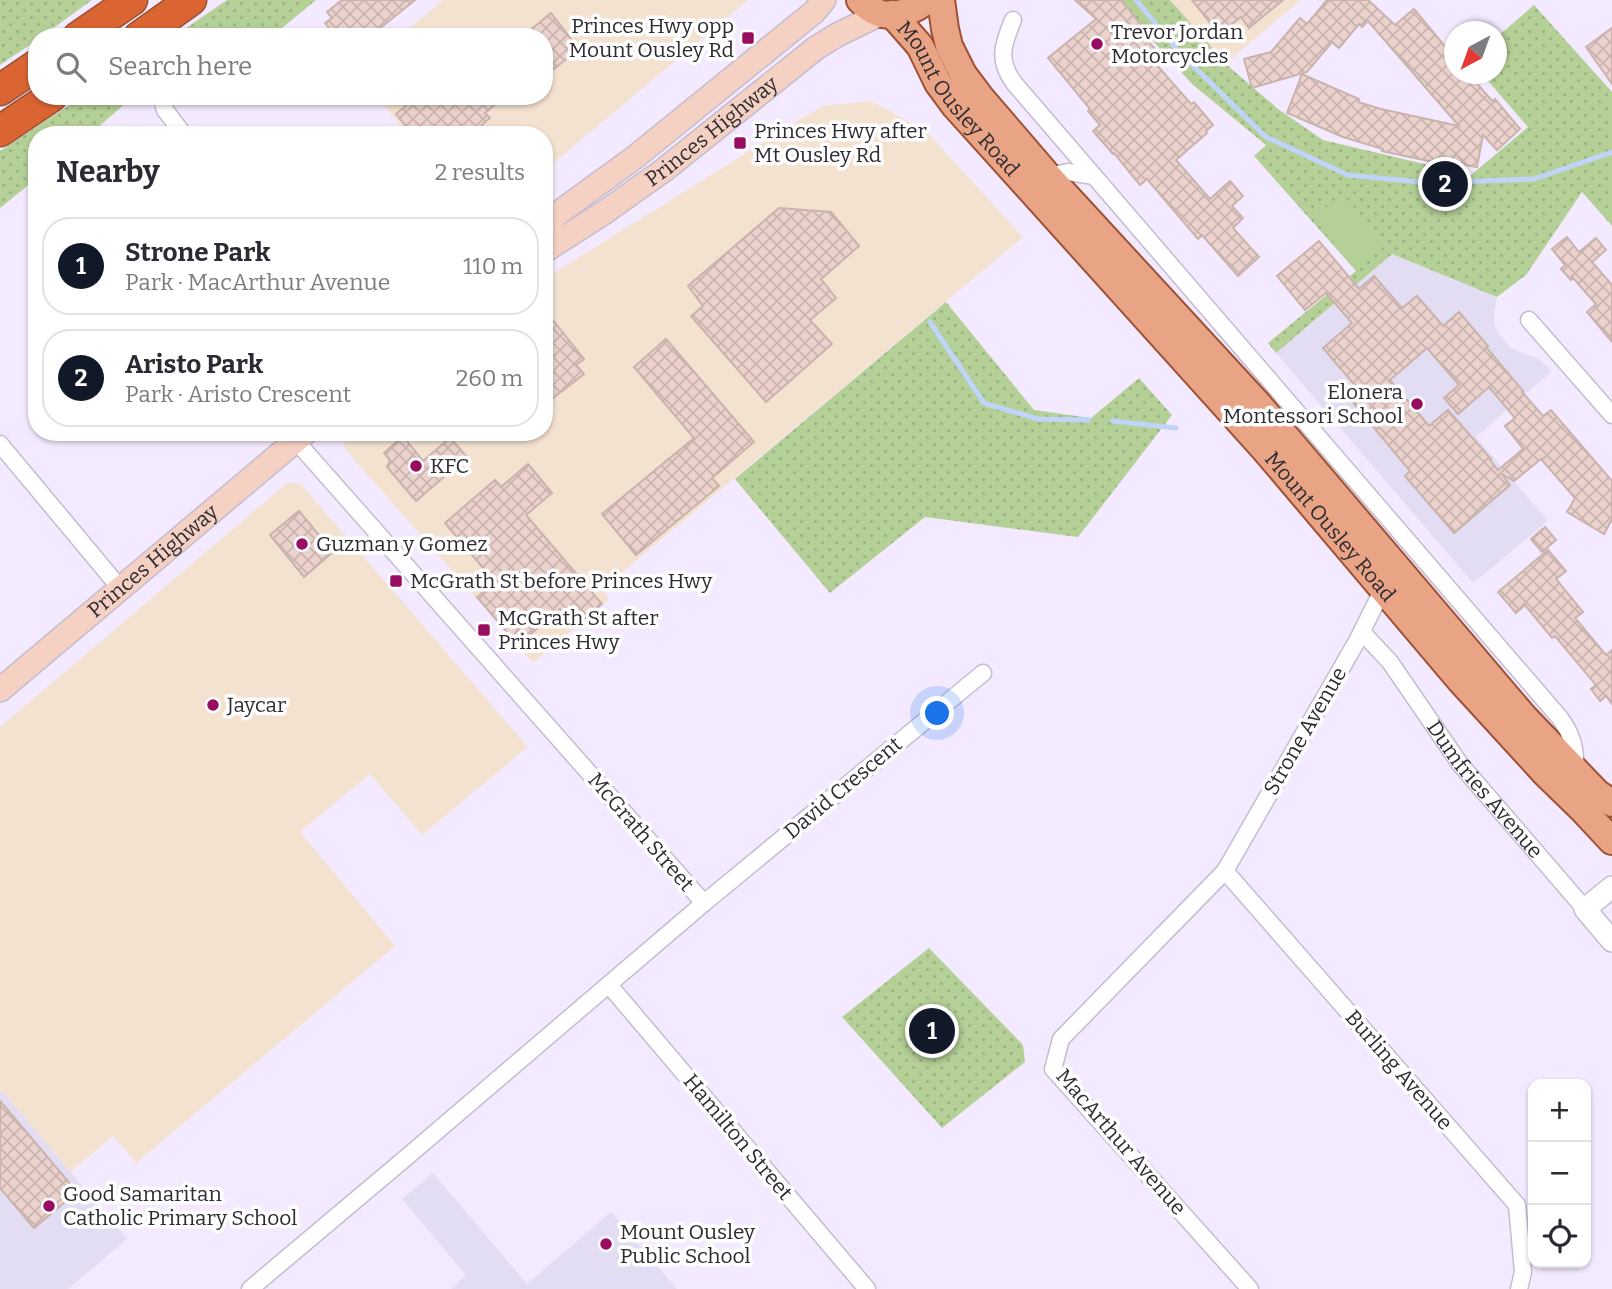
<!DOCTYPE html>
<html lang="en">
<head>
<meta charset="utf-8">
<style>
	:root { --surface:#fff; --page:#f2f2f3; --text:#2b2b33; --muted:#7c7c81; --line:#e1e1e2; --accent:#111827 }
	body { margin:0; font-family:Bitter,serif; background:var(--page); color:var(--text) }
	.controls { position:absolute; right:21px; bottom:21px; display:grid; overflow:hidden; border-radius:14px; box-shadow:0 2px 5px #0004 }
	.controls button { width:63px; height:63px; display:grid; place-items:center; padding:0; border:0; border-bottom:2px solid var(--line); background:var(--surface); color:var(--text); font:35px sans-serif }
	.compass { position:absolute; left:1444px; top:21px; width:63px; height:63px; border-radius:50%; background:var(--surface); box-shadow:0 2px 5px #0004; rotate:221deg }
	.you { position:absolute; left:938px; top:714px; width:24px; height:24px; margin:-18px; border:5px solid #fff; border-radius:50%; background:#1a73e8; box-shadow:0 0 0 10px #1a73e833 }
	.badge { display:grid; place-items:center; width:46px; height:46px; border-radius:50%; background:var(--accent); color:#fff; font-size:23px; font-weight:700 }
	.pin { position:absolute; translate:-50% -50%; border:4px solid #fff; box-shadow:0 2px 7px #0006 }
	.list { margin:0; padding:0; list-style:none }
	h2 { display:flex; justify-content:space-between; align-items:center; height:91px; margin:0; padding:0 28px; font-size:30px }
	h2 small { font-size:23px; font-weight:400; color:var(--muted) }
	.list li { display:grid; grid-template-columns:46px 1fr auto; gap:21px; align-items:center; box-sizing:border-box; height:98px; margin:0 14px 14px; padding:0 14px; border:2px solid var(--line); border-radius:28px }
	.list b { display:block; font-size:26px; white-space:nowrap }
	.list p { margin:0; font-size:23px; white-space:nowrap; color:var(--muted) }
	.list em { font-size:23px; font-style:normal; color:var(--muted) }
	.icon { flex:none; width:38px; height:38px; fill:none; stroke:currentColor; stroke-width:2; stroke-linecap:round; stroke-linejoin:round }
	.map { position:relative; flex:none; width:1612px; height:1289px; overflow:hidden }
	.search { position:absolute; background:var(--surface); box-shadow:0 2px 5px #0004; left:28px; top:28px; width:525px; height:77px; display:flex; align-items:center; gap:18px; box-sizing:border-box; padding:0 24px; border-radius:28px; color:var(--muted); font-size:26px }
	.panel { position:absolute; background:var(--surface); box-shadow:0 2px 5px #0004; left:28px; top:126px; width:525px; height:315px; border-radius:28px }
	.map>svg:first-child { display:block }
	.commercial { fill:#f4e2d1 }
	.education { fill:#e3ddf3 }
	.green { fill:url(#green-dots) }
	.pitch { fill:#b4d097 }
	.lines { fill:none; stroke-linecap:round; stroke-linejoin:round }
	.stream { stroke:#c0d3f8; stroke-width:5 }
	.building { fill:url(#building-cross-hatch); stroke:#cab2ad; stroke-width:2; fill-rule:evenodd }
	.minor-casing { stroke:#c5bccf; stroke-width:19 }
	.tertiary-casing { stroke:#c5bccf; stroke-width:24 }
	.secondary-casing { stroke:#c5bccf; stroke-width:26 }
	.primary-casing { stroke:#9e5133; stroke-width:30 }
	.motorway-casing { stroke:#9e5133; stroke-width:33 }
	.minor { stroke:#fff; stroke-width:16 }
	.tertiary { stroke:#fff; stroke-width:21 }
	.secondary { stroke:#f4d1c2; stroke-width:23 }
	.primary { stroke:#e9a385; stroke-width:26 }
	.motorway { stroke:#da6533; stroke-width:30 }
	.poi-dot { fill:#980c61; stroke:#fff; stroke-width:2.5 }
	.labels { text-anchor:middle; stroke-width:7; stroke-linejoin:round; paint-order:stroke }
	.poi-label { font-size:21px; fill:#2e2b32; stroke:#fff; text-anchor:start }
	.street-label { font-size:21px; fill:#2e2b32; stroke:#fff }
</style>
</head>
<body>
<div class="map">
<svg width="1612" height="1289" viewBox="0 0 1612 1289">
	<defs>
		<pattern id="green-dots" width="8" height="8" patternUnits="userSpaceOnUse" patternTransform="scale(1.75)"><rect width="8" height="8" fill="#b4d097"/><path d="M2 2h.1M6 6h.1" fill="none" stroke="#9bb383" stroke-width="1.8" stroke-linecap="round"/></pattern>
		<pattern id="building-cross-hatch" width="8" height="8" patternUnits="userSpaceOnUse" patternTransform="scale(1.75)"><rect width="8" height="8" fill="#ebd2cd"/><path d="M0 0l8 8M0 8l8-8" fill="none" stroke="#cab4b0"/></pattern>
	</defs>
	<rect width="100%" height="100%" fill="#f4eaff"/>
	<g class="commercial">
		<polygon points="443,0 748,0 544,171 544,135 408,135 377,96 544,96 544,37 399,37"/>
		<polygon points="1170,0 1301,0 1225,64"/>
		<polygon points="871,101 926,131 1023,237 602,589 609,599 533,663 344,448 345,437 351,432 544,432 544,279 822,106"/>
		<polygon points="288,482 301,484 528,747 422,835 370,774 300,832 395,946 136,1163 113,1136 70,1172 3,1092 0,1094 0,727"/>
	</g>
	<g class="education">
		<polygon points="1392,254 1497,297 1494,314 1494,323 1498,333 1510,347 1519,352 1537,358 1552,371 1476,437 1548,521 1473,583 1276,353"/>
		<polygon points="3,1092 127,1239 68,1289 0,1289 0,1094"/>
		<polygon points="433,1173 527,1284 611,1212 677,1289 451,1289 466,1275 402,1199"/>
	</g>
	<g class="green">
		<polygon points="0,0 92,0 41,37 37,37 37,40 0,65"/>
		<polygon points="227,0 316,0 271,37 173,37"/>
		<polygon points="1116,0 1170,0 1228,66 1278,109 1323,140 1471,175 1528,127 1482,74 1496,74 1497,37 1534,5 1612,92 1612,226 1582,192 1526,275 1497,297 1392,254 1276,353 1268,343 1356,271 1254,156 1266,145 1192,84"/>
		<polygon points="83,96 134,96 89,135 37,135 37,178 0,208 0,151"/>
		<polygon points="946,302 1034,410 1091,418 1139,378 1172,415 1078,537 925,517 830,593 735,479"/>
		<polygon points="929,948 1023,1045 1025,1062 942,1128 842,1017"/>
	</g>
	<polygon class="pitch" points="1342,194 1386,245 1357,270 1313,218"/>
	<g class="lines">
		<g class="stream">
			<polyline points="1136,0 1179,52 1266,137 1348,175 1431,183 1534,179 1612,152"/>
			<polyline points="930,322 984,403 1038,419 1089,420"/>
			<polyline points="1113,421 1176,428"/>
		</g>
	</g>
	<g class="building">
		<polygon points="342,0 415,0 369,37 336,37 325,23 332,18 327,12"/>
		<polygon points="1075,0 1121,0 1145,30 1141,33 1162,57 1155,63 1191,104 1194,102 1213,125 1206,131 1207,133 1176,160 1210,199 1230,181 1243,196 1232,206 1243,218 1233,228 1259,257 1238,276 1202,235 1198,239 1147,179 1140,185 1114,153 1113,154 1093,131 1100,125 1088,111 1090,109 1048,58 1096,19"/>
		<polygon points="1192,0 1283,0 1249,28 1241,17 1219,34"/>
		<polygon points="1327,0 1368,0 1395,25 1414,9 1454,57 1454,74 1469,74 1492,101 1495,99 1520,129 1497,150 1483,135 1477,167 1444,161 1443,164 1382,151 1383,149 1343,137 1287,113 1302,74 1359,99 1358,102 1381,109 1459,126 1368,21 1362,27 1359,24 1339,48 1332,42 1307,72 1252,88 1244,59 1271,52 1300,18 1307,24"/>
		<polygon points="551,13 579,49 554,69 544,58 544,37 522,37"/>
		<polygon points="1612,28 1612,84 1586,47"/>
		<polygon points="417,96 505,96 485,113 490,118 470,135 413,135 396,114"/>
		<polygon points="779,208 831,212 859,246 821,279 836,298 810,320 832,344 766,402 691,316 703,306 688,286"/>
		<polygon points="1567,237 1579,252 1596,238 1606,250 1592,262 1612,285 1612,342 1587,312 1596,304 1573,278 1571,280 1561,269 1565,265 1552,249"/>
		<path d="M1319 241 1359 289 1374 276 1402 308 1417 296 1443 326 1459 312 1488 346 1486 347 1523 391 1522 392 1543 416 1551 410 1612 481V519L1604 534 1567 512 1575 498 1541 459 1514 481 1502 474 1510 485 1454 533 1405 476 1410 471 1350 399 1360 391 1323 348 1352 323 1326 293 1305 310 1277 276ZM1427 348 1459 385 1444 398 1458 414 1489 387 1515 418 1505 426 1523 449 1498 470 1490 460 1491 459 1448 410 1429 426 1390 380Z"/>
		<polygon points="544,309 584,359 576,365 584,374 544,405"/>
		<polygon points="666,339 754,442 712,478 719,486 636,555 602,514 694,438 634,367"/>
		<polygon points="403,436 423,461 450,438 467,457 416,501 387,467 390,460 384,453"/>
		<polygon points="528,464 552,493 526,515 602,604 575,627 560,609 518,645 477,597 495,582 445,523 495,480 501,487"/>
		<polygon points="299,511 333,552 304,577 270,535"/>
		<polygon points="1545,527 1556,540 1542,552 1531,539"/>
		<polygon points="1548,550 1566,571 1556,579 1583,612 1575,618 1606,655 1612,650 1612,704 1606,696 1600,701 1591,689 1596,685 1555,636 1552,638 1525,605 1516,613 1498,592"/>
		<polygon points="0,1101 77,1192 34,1228 0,1188"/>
	</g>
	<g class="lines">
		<defs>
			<g id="minor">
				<path d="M1013 20C1003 44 997 60 1014 83L1560 718C1574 737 1575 749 1576 772"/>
				<polyline points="161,96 165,110 184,135"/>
				<polyline points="1048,176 1068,172 1094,176"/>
				<polyline points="1529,320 1612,415"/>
				<polyline points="0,444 120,588"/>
				<path id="s1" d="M1362 632 1390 662 1460 764 1585 909"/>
				<polyline points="1225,871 1517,1205 1523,1272 1519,1289"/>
				<polyline points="704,903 983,673"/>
				<polyline points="609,985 867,1289"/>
				<polyline points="250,1289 408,1156 704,903 296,441"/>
				<polyline points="1250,1289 1053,1069 1061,1039 1225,871 1357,641 1382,591"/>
			</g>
			<polyline id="tertiary" points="1612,887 1585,909 1612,941"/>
			<g id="secondary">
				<polyline points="544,226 557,214 634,158 814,12 824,0"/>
				<path id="s2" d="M544 251 605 212 664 170 816 48 837 35 880 14"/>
				<path id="s3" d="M0 690 306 432"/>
			</g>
			<g id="primary">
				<path d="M860 0C865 5 873 11 879 13 894 19 916 10 927 0"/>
				<polyline points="941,0 945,29 949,46 963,74 981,98 1048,176 1258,404 1524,717 1597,793 1612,803"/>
				<path id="s4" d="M892 14 920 46 938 83 955 106 1266 451 1460 680 1546 774 1583 810 1612 841"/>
			</g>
			<g id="motorway">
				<polyline points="78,37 132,0"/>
				<polyline points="139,37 191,0"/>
				<polyline points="0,90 37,65"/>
				<polyline points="0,131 52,96"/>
			</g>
		</defs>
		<use href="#minor" class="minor-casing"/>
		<use href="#tertiary" class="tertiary-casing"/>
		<use href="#secondary" class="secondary-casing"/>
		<use href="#primary" class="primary-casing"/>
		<use href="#motorway" class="motorway-casing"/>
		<use href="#minor" class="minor"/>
		<use href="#tertiary" class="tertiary"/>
		<use href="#secondary" class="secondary"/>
		<use href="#primary" class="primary"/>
		<use href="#motorway" class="motorway"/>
	</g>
	<g class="poi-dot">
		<rect x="741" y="31" width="14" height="14" rx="3.5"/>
		<circle cx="1097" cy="44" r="7"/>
		<rect x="733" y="136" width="14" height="14" rx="3.5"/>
		<circle cx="1417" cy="404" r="7"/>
		<circle cx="416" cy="466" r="7"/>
		<circle cx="302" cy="544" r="7"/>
		<rect x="389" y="574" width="14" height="14" rx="3.5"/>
		<rect x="477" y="623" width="14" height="14" rx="3.5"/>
		<circle cx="213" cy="705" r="7"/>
		<circle cx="49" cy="1206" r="7"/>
		<circle cx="606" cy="1244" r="7"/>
	</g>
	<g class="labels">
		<g class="poi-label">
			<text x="734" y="33" text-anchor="end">Princes Hwy opp<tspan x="734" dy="24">Mount Ousley Rd</tspan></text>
			<text x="1111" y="39">Trevor Jordan<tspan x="1111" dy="24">Motorcycles</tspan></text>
			<text x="754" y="138">Princes Hwy after<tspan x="754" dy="24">Mt Ousley Rd</tspan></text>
			<text x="1403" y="399" text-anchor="end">Elonera<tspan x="1403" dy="24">Montessori School</tspan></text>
			<text x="430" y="473">KFC</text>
			<text x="316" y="551">Guzman y Gomez</text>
			<text x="410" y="588">McGrath St before Princes Hwy</text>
			<text x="498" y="625">McGrath St after<tspan x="498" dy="24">Princes Hwy</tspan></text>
			<text x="227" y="712">Jaycar</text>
			<text x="63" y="1201">Good Samaritan<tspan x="63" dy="24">Catholic Primary School</tspan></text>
			<text x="620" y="1239">Mount Ousley<tspan x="620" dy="24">Public School</tspan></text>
		</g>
		<g class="street-label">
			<text dy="7" stroke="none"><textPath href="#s4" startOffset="108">Mount Ousley Road</textPath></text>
			<text dy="7" stroke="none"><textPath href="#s2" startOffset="206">Princes Highway</textPath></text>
			<text dy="7" stroke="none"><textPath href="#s4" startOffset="676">Mount Ousley Road</textPath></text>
			<text dy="7" stroke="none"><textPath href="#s3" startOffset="200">Princes Highway</textPath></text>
			<text transform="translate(1305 731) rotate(-60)" y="7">Strone Avenue</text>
			<text transform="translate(843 788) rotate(-40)" y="7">David Crescent</text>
			<text dy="7" stroke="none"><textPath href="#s1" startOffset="200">Dumfries Avenue</textPath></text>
			<text transform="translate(641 832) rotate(49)" y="7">McGrath Street</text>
			<text transform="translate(1399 1070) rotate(49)" y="7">Burling Avenue</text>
			<text transform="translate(738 1137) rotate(50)" y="7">Hamilton Street</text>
			<text transform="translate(1121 1142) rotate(49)" y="7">MacArthur Avenue</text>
		</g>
	</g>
</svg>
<div class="controls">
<button>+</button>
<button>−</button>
<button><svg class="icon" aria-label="locate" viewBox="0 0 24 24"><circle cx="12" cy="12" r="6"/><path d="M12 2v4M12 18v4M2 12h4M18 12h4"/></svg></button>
</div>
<svg class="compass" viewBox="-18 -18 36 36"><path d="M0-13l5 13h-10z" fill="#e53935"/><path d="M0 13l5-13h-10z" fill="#7c7c81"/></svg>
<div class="you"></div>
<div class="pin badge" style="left:932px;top:1031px">1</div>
<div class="pin badge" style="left:1445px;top:184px">2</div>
<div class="search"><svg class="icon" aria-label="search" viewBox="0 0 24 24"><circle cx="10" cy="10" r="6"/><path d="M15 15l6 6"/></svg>Search here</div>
<section class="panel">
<h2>Nearby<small>2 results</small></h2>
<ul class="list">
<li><span class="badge">1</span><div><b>Strone Park</b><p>Park · MacArthur Avenue</p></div><em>110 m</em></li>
<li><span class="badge">2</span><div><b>Aristo Park</b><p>Park · Aristo Crescent</p></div><em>260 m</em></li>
</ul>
</section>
</div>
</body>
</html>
